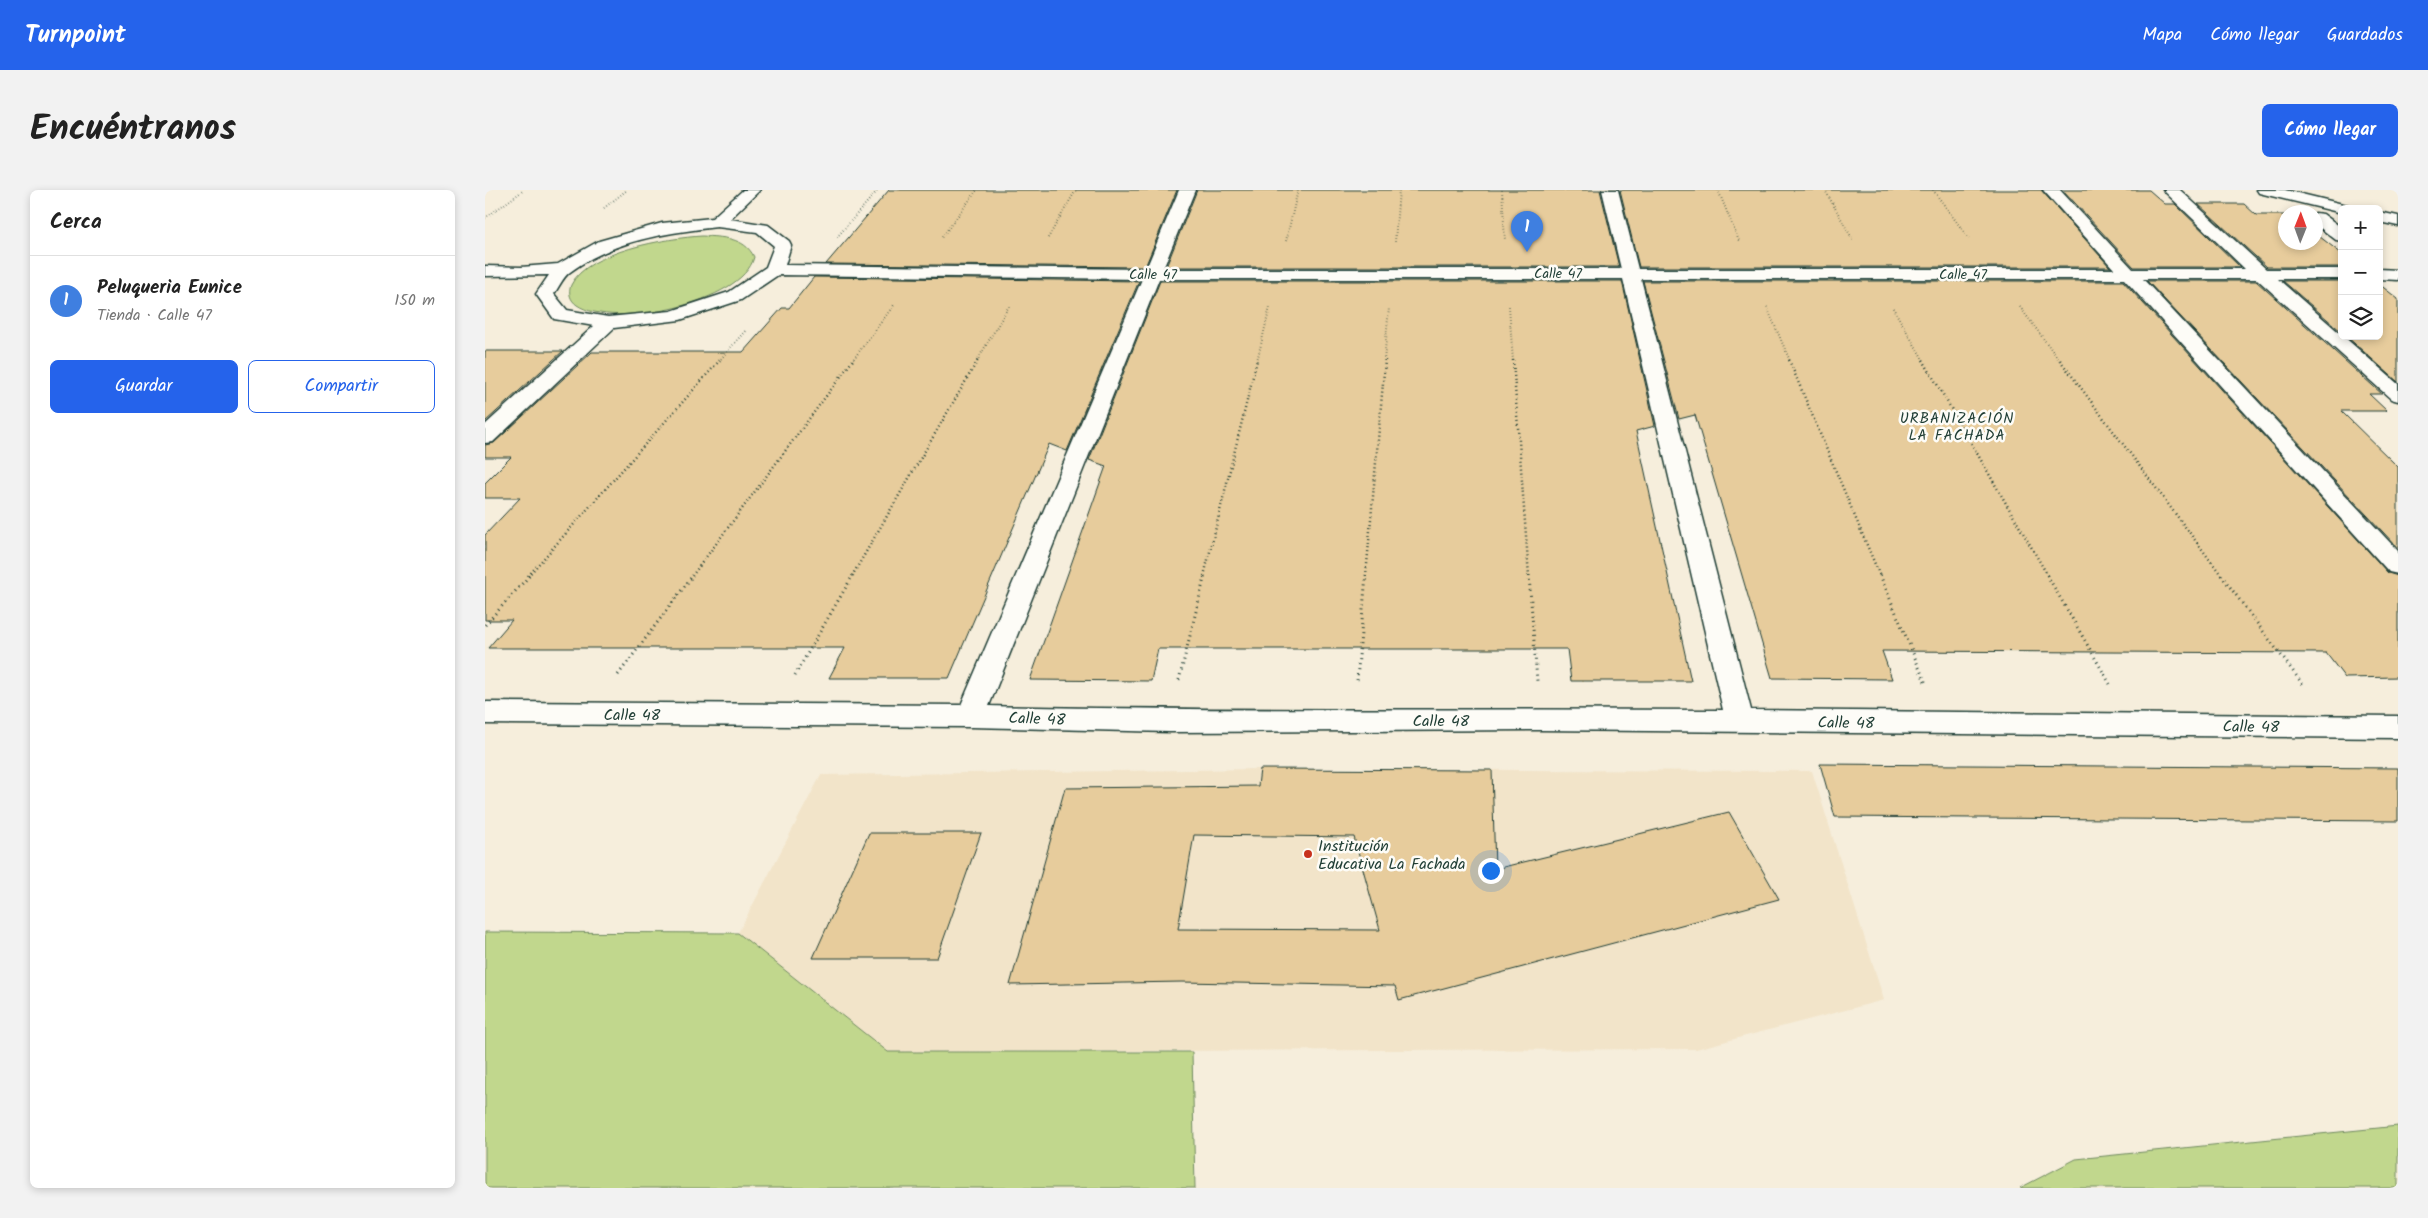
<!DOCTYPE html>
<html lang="es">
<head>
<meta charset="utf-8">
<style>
	:root { --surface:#fff; --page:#f2f2f2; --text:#222; --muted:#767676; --line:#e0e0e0; --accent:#2563eb }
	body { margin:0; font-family:Kalam,sans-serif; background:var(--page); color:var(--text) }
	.controls { position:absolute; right:15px; top:15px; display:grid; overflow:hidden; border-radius:8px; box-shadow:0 2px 8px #0003 }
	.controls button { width:45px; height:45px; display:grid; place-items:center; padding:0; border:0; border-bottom:1px solid var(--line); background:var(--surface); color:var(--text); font:25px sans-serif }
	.compass { position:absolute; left:1793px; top:15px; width:45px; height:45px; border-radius:50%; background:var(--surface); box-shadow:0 2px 8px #0003; rotate:1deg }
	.you { position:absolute; left:1005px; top:680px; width:18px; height:18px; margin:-12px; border:4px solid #fff; border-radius:50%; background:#1a73e8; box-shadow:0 0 0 8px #1a73e833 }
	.badge { display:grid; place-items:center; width:32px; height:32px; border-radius:50%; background:var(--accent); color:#fff; font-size:16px; font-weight:700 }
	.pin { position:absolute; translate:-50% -41px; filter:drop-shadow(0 1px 2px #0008) }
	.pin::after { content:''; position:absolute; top:26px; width:18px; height:15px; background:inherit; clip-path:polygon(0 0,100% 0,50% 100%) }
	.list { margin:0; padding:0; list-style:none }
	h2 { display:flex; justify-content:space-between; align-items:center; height:65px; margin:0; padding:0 20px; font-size:21px }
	h2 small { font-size:16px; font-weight:400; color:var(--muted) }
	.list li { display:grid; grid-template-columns:32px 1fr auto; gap:15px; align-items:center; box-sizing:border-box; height:90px; padding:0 20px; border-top:1px solid var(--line) }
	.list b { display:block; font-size:19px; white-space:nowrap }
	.list p { margin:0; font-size:16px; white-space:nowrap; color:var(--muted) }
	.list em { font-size:16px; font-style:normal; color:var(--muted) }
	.actions { display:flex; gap:10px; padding:15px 20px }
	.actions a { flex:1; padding:11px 0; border:1px solid var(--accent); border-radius:8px; text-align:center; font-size:18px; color:var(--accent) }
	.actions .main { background:var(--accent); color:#fff }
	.icon { flex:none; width:28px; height:28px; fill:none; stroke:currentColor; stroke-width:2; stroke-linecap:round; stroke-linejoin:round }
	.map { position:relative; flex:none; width:1913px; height:998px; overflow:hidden; border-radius:8px }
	header { display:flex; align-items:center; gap:30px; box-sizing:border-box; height:70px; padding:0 25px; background:var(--accent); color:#fff }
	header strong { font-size:24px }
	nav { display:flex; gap:28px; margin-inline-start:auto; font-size:18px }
	.intro { display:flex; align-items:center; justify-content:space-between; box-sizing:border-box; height:120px; padding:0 30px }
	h1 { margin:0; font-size:35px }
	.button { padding:12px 22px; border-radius:8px; background:var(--accent); color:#fff; font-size:18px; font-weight:700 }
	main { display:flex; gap:30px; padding:0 30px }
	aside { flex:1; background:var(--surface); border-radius:8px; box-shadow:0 2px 8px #0003 }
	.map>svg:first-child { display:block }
	.built { fill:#f2e4c9 }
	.green { fill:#c1d78d; stroke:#708a60 }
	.building { fill:#e7cc9c; stroke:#1f3d34; fill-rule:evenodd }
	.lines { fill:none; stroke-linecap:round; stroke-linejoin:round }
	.minor-casing { stroke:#1f3d34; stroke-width:3 }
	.path-far2 { stroke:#1f3d34; stroke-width:2; stroke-dasharray:0.5 2.5; stroke-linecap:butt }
	.path-far1 { stroke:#1f3d34; stroke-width:2.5; stroke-dasharray:1 3; stroke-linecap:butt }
	.path { stroke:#1f3d34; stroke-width:3; stroke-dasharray:1 4; stroke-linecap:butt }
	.minor { fill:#fdfcf7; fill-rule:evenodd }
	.poi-dot { fill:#c8321e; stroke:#fdfcf7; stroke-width:2 }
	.labels { text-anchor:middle; stroke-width:5; stroke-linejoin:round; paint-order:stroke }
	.far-street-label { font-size:14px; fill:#1f3d34; stroke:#fdfcf7 }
	.far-neighbourhood-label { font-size:15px; letter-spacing:1px; fill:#1f3d34; stroke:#fdfcf7 }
	.street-label { font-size:16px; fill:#1f3d34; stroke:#fdfcf7 }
	.poi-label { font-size:16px; fill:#1f3d34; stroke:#fdfcf7; text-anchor:start }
</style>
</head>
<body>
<header>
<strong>Turnpoint</strong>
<nav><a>Mapa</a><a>Cómo llegar</a><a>Guardados</a></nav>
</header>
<div class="intro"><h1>Encuéntranos</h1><a class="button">Cómo llegar</a></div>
<main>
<aside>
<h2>Cerca<small></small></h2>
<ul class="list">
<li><span class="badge" style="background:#3f7fe0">1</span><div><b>Peluqueria Eunice</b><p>Tienda · Calle 47</p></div><em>150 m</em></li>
</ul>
<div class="actions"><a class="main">Guardar</a><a>Compartir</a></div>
</aside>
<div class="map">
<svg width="1913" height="998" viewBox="0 0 1913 998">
	<rect width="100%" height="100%" fill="#f6eedc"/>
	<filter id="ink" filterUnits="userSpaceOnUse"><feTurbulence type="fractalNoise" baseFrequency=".02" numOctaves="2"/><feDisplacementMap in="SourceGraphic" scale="10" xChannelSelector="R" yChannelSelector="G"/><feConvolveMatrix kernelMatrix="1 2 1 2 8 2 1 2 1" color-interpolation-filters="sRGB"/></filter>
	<g filter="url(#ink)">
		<polygon class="built" points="775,579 1327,581 1399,810 1211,859 403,862 253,743 336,585"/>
		<g class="green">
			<path d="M217 46C236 47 260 47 269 67 258 113 128 140 92 115 85 110 83 103 86 95 102 61 183 48 217 46Z"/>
			<polygon points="0,742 253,743 403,862 707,862 710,998 0,998"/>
			<polygon points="1913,936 1913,998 1535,998 1591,969"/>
		</g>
		<g class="building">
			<polygon points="404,0 692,0 660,77 341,74"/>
			<polygon points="712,0 1115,0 1134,77 681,77"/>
			<polygon points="1135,0 1556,0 1625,77 1154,77"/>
			<polygon points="1578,0 1664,0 1680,14 1690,14 1755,77 1649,77"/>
			<polygon points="1713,14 1759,14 1771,25 1800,25 1800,52 1830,52 1830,43 1857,64 1857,77 1782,77"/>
			<polygon points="329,87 654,91 582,261 564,254 464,488 344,488 360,458 3,458 27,430 0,430 0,345 35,308 0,308 0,293 26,267 0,267 0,255 9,253 107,162 258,162 297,118 304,118"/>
			<polygon points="675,91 1137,91 1170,236 1151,241 1206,491 1086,491 1082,459 673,459 666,491 545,490 621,276 604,270"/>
			<polygon points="1158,91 1638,91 1903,383 1913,386 1913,487 1860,488 1841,463 1397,461 1407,489 1287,488 1210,225 1194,229"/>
			<polygon points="1662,91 1771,91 1897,204 1884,204 1902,221 1856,221 1913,277 1913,358"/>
			<polygon points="1798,91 1857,91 1857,142"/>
			<polygon points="1894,94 1913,109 1913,192 1861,146 1894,146"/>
			<polygon points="0,161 78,161 0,232"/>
			<polygon points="1335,574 1913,578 1913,631 1350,627"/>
			<path d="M775 579 1007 580 1010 679 1244 622 1294 709 914 810 910 796 697 792 525 795 580 598 773 596ZM709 645 869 647 895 740 693 739Z"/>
			<polygon points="384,643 496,643 452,768 328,768"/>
		</g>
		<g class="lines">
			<defs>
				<g id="minor">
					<path d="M258 0H275L245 29 283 35 304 51 306 55 300 75 661 79 694 0H710L678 79H1136L1117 0H1133L1153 79H1629L1558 0H1575L1648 79H1760L1678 0H1695L1781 79H1857V89H1793L1913 194V211L1906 209 1772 89H1658L1913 361V384L1904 382 1639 89H1156L1266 520 1913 526V548L1055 540 684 542 486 537 0 534V512L476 515 657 89 293 85 256 110 195 130 129 138 8 252 0 253V235L109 136 69 129 51 104 64 85 0 86V76L36 77 73 74 114 51 177 33 227 28ZM232 37 272 42 289 56 281 77 244 102 186 121 123 127 82 120 69 104C74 97 78 87 85 82 128 50 181 43 232 37ZM674 89H1138L1238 520C994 518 749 522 504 516Z"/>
					<polygon points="1772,0 1800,0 1866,16 1868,19 1857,19 1857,23 1774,3"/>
					<polygon points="1894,22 1913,26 1913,36 1894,32"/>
					<polygon points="1830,23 1838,24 1857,38 1857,51 1851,50 1830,34"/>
					<polygon points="1894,79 1913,80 1913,90 1894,89"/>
				</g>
			</defs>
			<use href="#minor" class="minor-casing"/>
			<g class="path-far2">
				<polyline points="1017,0 1020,50"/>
				<polyline points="1233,0 1254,51"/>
				<polyline points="1340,0 1368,50"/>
				<polyline points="1448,0 1485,50"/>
				<polyline points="119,18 142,0"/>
				<polyline points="0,28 39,0"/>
				<polyline points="352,47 393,0"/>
				<polyline points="457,47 492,0"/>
				<polyline points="563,48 591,0"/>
				<polyline points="801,51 813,0"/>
				<polyline points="910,52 914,0"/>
				<polyline points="1024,116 1028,171"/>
				<polyline points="1282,117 1305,171"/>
				<polyline points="1535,117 1575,171"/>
				<polyline points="1408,118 1439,171"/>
				<polyline points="234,171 261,140"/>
				<polyline points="367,171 409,115"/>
				<polyline points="492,171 524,116"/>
				<polyline points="772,171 785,117"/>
				<polyline points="899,171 904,118"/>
			</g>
			<g class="path-far1">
				<polyline points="1028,170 1044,386"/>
				<polyline points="1304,170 1395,386"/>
				<polyline points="1438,170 1563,386"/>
				<polyline points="1575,170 1737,386"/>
				<polyline points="43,386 235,170"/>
				<polyline points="207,386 368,170"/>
				<polyline points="367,386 493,170"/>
				<polyline points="719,386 772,170"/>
				<polyline points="881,386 900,170"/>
			</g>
			<g class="path">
				<polyline points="1044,385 1052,491"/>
				<polyline points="1395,385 1441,494"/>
				<polyline points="1562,385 1625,494"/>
				<polyline points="1736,385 1819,496"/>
				<polyline points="0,435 45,385"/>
				<polyline points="133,485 208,385"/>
				<polyline points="310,485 368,385"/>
				<polyline points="694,490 720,385"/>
				<polyline points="872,490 881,385"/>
			</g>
			<use href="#minor" class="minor"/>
		</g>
	</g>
	<circle class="poi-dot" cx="823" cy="664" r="5"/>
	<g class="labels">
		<g class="far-street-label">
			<text x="1073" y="88">Calle 47</text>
			<text x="668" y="89">Calle 47</text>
			<text x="1478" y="89">Calle 47</text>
		</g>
		<g class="far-neighbourhood-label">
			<text x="1472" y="233">URBANIZACIÓN<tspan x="1472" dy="17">LA FACHADA</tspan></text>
		</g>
		<g class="street-label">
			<text x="147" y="530">Calle 48</text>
			<text transform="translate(552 528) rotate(2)" y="6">Calle 48</text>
			<text x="956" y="536">Calle 48</text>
			<text transform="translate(1361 532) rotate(1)" y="6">Calle 48</text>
			<text transform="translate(1766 536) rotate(1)" y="6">Calle 48</text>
		</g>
		<g class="poi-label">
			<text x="833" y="661">Institución<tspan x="833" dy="18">Educativa La Fachada</tspan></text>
		</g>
	</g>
</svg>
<div class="controls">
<button>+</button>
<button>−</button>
<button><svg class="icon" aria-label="layers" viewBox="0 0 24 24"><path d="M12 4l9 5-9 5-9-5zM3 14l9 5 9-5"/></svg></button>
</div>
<svg class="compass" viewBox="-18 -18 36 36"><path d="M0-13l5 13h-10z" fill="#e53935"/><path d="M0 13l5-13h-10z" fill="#767676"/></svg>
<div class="you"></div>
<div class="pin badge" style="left:1042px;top:62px;background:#3f7fe0">1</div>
</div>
</main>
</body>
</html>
